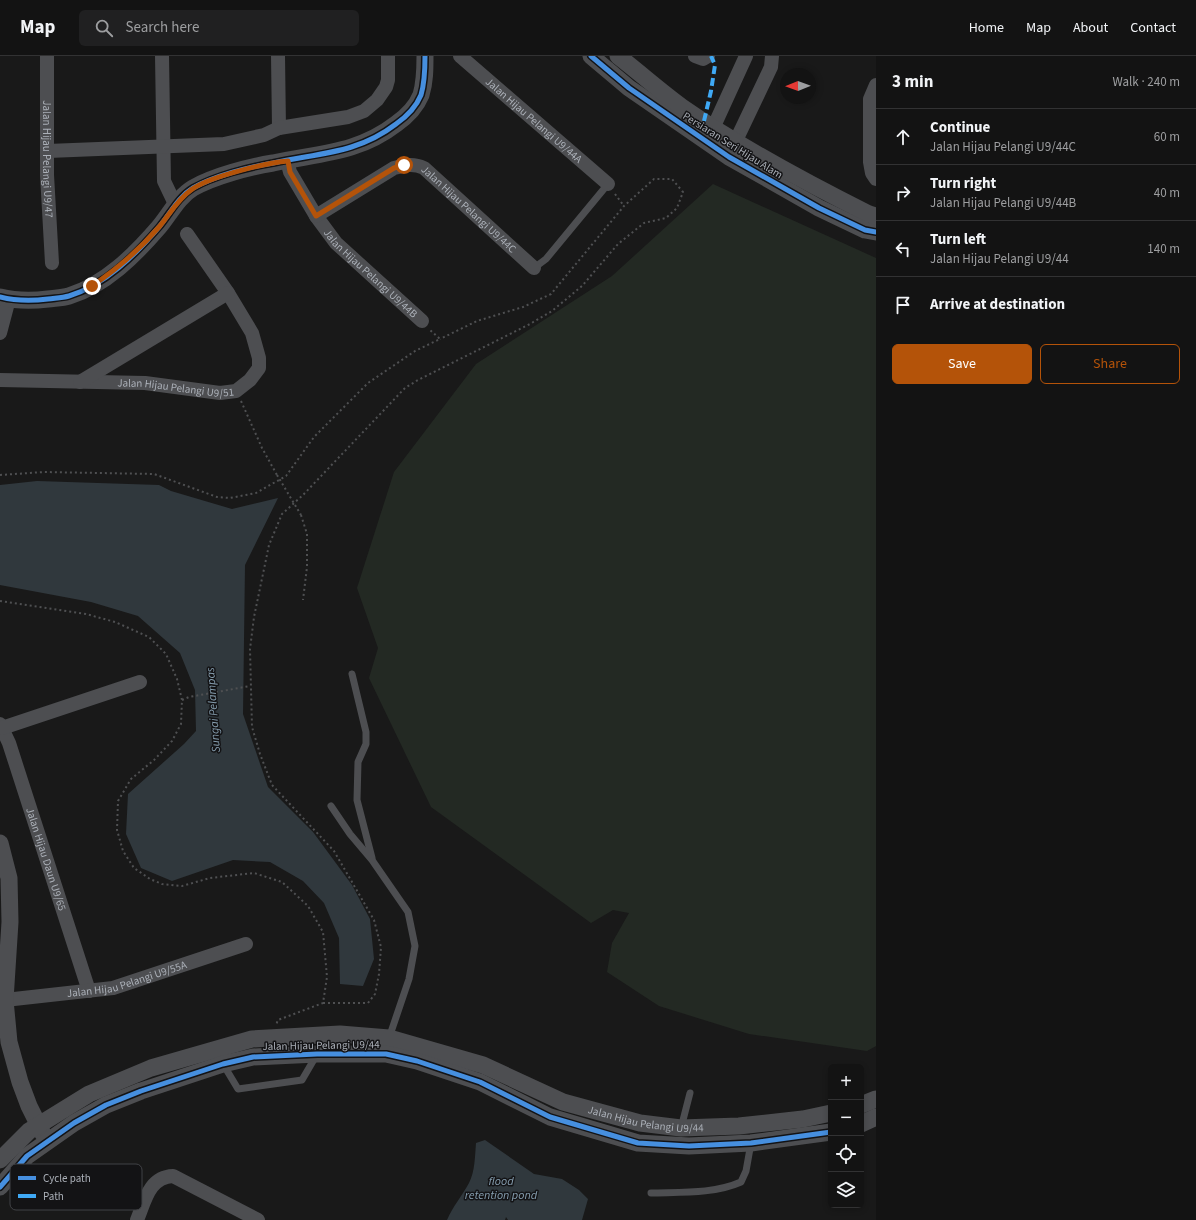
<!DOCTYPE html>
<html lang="en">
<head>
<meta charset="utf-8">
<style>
	:root { --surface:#131313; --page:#202021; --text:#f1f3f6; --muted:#9d9ea0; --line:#323233; --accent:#b45309 }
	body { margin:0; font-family:"Source Sans 3",sans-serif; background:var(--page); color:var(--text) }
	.controls { position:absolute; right:12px; bottom:12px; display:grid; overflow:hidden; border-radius:6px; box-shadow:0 2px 6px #0003 }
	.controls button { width:36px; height:36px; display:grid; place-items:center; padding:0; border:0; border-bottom:1px solid var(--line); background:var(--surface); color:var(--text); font:20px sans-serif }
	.compass { position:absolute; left:780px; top:12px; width:36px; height:36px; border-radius:50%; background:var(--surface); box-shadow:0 2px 6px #0003; rotate:269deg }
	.stop { position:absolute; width:12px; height:12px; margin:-9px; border:3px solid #b45309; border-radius:50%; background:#fff }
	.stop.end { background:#b45309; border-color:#fff; box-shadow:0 1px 4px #0008 }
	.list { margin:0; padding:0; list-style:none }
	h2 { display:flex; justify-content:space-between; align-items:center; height:52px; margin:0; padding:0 16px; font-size:17px }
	h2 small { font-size:13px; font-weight:400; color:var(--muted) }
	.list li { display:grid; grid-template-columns:26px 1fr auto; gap:12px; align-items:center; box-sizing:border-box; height:56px; padding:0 16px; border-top:1px solid var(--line) }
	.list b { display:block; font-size:15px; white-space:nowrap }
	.list p { margin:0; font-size:13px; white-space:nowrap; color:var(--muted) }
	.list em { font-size:13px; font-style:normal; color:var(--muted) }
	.actions { display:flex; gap:8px; padding:12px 16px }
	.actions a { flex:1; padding:9px 0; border:1px solid var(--accent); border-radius:6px; text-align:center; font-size:14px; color:var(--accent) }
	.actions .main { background:var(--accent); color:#fff }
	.icon { flex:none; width:22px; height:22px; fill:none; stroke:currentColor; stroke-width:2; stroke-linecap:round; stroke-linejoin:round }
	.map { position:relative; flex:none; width:876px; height:1164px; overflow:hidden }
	header { display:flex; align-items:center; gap:24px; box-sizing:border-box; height:56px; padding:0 20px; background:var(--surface); border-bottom:1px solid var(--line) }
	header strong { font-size:19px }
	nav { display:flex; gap:22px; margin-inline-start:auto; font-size:14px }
	.search { width:280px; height:36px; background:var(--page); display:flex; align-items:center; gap:10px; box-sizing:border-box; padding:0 14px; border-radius:6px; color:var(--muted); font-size:15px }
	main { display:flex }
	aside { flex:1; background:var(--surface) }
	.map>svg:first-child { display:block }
	.green { fill:#232923 }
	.water { fill:#30383d }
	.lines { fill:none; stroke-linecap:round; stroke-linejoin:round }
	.path { stroke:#4f5052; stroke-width:2; stroke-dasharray:2 3; stroke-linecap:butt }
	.service { stroke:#4d4e51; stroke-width:7 }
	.minor { stroke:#4d4e51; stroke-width:14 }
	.tertiary { stroke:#4d4e51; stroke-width:17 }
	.path-bridge { stroke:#4f5052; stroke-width:2; stroke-dasharray:2 3; stroke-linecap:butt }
	.quiet { stroke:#3fa9f5; stroke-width:4; stroke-dasharray:8 4; stroke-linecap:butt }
	.cycleway-casing { stroke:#131315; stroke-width:8 }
	.cycleway { stroke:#468fdf; stroke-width:5 }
	.route { stroke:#b45309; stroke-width:5 }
	.labels { text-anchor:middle; stroke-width:3; stroke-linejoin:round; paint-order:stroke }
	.street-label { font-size:11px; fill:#abb0b8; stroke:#131315 }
	.water-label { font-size:12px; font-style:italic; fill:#869eaf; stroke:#131315 }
	.key { fill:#131315; stroke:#414246; stroke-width:1 }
	.key-label { font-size:11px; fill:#abb0b8 }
</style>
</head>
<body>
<header>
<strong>Map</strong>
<div class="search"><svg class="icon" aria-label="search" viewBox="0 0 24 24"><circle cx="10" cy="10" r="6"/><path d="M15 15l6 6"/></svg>Search here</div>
<nav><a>Home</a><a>Map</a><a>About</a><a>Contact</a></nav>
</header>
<main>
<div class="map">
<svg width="876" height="1164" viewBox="0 0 876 1164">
	<rect width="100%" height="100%" fill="#191919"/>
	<polygon class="green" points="713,128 876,202 876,990 867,995 749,978 659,950 607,916 612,887 629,857 613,854 591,867 431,751 369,622 378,592 357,532 394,416 476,308 612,220"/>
	<g class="water">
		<polygon points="37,425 159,429 171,435 232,453 278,442 245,509 243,658 268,731 313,776 352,829 370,863 374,903 363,930 340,928 339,882 324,847 303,825 270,806 233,804 172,825 141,812 126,778 128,738 184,688 196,675 195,634 180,597 138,560 91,546 0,529 0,429"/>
		<path d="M485 1084 534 1118 562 1123 579 1134 588 1143 582 1164H508L506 1161 505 1164H447C453 1150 462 1140 469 1127 475 1116 475 1099 476 1087Z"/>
	</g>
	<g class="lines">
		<g class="path">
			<polyline points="615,138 624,150"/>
			<polyline points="241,345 262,392 277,419"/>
			<polyline points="0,419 44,416 154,418 217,441 230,442 256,437 286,420 314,381 368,327 415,295 440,283 430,274"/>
			<polyline points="301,459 307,478 307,511 303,544"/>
			<polyline points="0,545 86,558 115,566 149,581 166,598 177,623 182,644 181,668 172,685 154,704 131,723 118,745 117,774 123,795 134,812 150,823 162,828 182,830 210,822 254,817 282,826 308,850 323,876 327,921 323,947 278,964 276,969"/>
			<polyline points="182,644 189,641 250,630"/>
			<polyline points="323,947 368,947 375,938 379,918 381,891 374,864 334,795 272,729 260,698 252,671 250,593 254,561 269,489 282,458 303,439 405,332 418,324 530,268 552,255 582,230 618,188 644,167 666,162 677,152 683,136 672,123 654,123 624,150 551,238 523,251 477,265 440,283"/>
		</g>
		<g class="service">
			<polyline points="534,212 546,203 608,128"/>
			<polyline points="352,618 366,676 366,688 358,706 357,744 372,802"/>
			<polyline points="331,750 350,778 372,804 408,856 415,890 409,923 389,982"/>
			<polyline points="223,1008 238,1033 302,1024 316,1000"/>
			<polyline points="681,1072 690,1037"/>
			<path d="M651 1137C681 1136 714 1138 741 1126L746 1115 751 1087"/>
		</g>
		<g class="minor">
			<path id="s1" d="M47 0V119L52 207"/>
			<polyline points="162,0 164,125 175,148"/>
			<polyline points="278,0 279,72"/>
			<path id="s2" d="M460 0 608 128"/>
			<polyline points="695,0 703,3 708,0"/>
			<polyline points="876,29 870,43 870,106 872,117 876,123"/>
			<polyline points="709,81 746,0"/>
			<polyline points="48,95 224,88 264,79 279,72 348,61 364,55 377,44 386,31 388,24 388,0"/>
			<polyline points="731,95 771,11 772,0"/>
			<path id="s3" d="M287 105 290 116 316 160 336 187 422 265"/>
			<path id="s4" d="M316 160 394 112C405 109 413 107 424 112L534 212"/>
			<polyline points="0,277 9,243"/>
			<path id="s5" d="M0 324 145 327 220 337 236 335 250 324 259 312V302L252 277 228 237 187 178"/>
			<polyline points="80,326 228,237"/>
			<path id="s6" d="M0 668 9 687 89 935"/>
			<polyline points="2,672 140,626"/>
			<path id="s7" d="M5 944 113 932 246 888"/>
			<path d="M137 1164C145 1145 149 1121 173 1120L258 1164"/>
		</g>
		<g class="tertiary">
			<polyline points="591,0 629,32 729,101 819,152 865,174 876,176"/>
			<path d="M618 0C640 17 660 35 682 51 741 92 805 126 869 158L876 160"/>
			<path d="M0 241C16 245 32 245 48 243 55 242 62 242 69 240 105 229 135 199 159 171 170 158 178 141 193 132 214 120 249 111 273 107 318 97 357 98 396 68 406 61 416 51 421 39 425 26 425 13 425 0"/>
			<polyline points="0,787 9,822 10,866 5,944 9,986 20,1026 29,1050 43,1078"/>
			<polyline points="861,1049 876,1043"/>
			<polyline points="861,1068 876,1061"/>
			<path id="s8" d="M0 1104 29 1075 89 1038 151 1012 252 983 340 978 389 982 483 1009 563 1046 640 1067 681 1072 739 1070 803 1063 831 1057"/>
			<polyline points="0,1131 27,1100 74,1067 106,1049 141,1035 223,1008 253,1001 317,998 386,998 417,1005 480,1026 550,1061 638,1087 689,1090 751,1087 831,1076"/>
		</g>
		<polyline class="path-bridge" points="277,419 301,459"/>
		<polyline class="quiet" points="704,65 711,35 715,9 711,0"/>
		<defs>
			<g id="cycleway">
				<polyline points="591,0 629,32 729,101 819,152 865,174 876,176"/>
				<path d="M0 241C16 245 32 245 48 243 55 242 62 242 69 240 105 229 135 199 159 171 170 158 178 141 193 132 214 120 249 111 273 107 318 97 357 98 396 68 406 61 416 51 421 39 425 26 425 13 425 0"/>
				<polyline points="0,1131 27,1100 74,1067 106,1049 141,1035 223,1008 253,1001 317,998 386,998 417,1005 480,1026 550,1061 638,1087 689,1090 751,1087 831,1076"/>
			</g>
		</defs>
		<use href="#cycleway" class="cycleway-casing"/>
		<use href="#cycleway" class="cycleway"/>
	</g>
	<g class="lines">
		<path class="route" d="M92 230C117 213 140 193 159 171 170 158 177 144 191 134 208 121 265 107 288 105L290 116 316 160 394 112 404 109"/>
	</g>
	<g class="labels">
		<g class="street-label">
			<text dy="4" stroke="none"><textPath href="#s2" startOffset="98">Jalan Hijau Pelangi U9/44A</textPath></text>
			<text transform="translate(733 89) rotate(32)" y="4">Persiaran Seri Hijau Alam</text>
			<text dy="4" stroke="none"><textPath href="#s1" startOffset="103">Jalan Hijau Pelangi U9/47</textPath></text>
			<text dy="4" stroke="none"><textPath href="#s4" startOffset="183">Jalan Hijau Pelangi U9/44C</textPath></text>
			<text dy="4" stroke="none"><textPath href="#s3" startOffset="142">Jalan Hijau Pelangi U9/44B</textPath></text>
			<text dy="4" stroke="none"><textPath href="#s5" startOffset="176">Jalan Hijau Pelangi U9/51</textPath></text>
			<text dy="4" stroke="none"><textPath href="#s6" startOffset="143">Jalan Hijau Daun U9/65</textPath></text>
			<text dy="4" stroke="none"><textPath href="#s7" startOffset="124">Jalan Hijau Pelangi U9/55A</textPath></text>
			<text transform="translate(321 989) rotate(-1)" y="4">Jalan Hijau Pelangi U9/44</text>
			<text dy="4" stroke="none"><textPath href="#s8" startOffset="692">Jalan Hijau Pelangi U9/44</textPath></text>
		</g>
		<g class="water-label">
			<text transform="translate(213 654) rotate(-94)" y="4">Sungai Pelampas</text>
			<text x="501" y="1129">flood<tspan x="501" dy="14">retention pond</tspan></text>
		</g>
	</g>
	<rect x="10" y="1108" width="132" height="46" rx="6" class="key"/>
	<rect x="18" y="1120" width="18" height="4" fill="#468fdf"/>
	<rect x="18" y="1138" width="18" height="4" fill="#3fa9f5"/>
	<g class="key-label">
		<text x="43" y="1126">Cycle path</text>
		<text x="43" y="1144">Path</text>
	</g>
</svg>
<div class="controls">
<button>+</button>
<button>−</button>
<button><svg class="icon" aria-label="locate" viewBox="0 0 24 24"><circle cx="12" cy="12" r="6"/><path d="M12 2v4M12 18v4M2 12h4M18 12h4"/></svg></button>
<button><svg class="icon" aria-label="layers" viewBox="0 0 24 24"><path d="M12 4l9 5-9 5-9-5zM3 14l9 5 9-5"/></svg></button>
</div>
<svg class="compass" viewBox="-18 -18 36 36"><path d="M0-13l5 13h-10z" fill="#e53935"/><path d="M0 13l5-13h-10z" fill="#9d9ea0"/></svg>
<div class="stop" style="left:404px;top:109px"></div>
<div class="stop end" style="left:92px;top:230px"></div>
</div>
<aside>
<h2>3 min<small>Walk · 240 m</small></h2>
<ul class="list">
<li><svg class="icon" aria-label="ahead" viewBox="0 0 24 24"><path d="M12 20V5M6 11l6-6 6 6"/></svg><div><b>Continue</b><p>Jalan Hijau Pelangi U9/44C</p></div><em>60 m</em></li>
<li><svg class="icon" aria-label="right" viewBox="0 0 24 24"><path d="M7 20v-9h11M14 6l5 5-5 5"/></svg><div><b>Turn right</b><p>Jalan Hijau Pelangi U9/44B</p></div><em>40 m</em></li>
<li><svg class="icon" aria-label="left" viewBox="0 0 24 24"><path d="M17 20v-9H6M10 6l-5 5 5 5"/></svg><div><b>Turn left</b><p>Jalan Hijau Pelangi U9/44</p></div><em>140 m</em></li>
<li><svg class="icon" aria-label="arrive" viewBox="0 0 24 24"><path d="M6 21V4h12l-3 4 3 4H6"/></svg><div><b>Arrive at destination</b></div></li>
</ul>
<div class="actions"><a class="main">Save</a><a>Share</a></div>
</aside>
</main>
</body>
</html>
